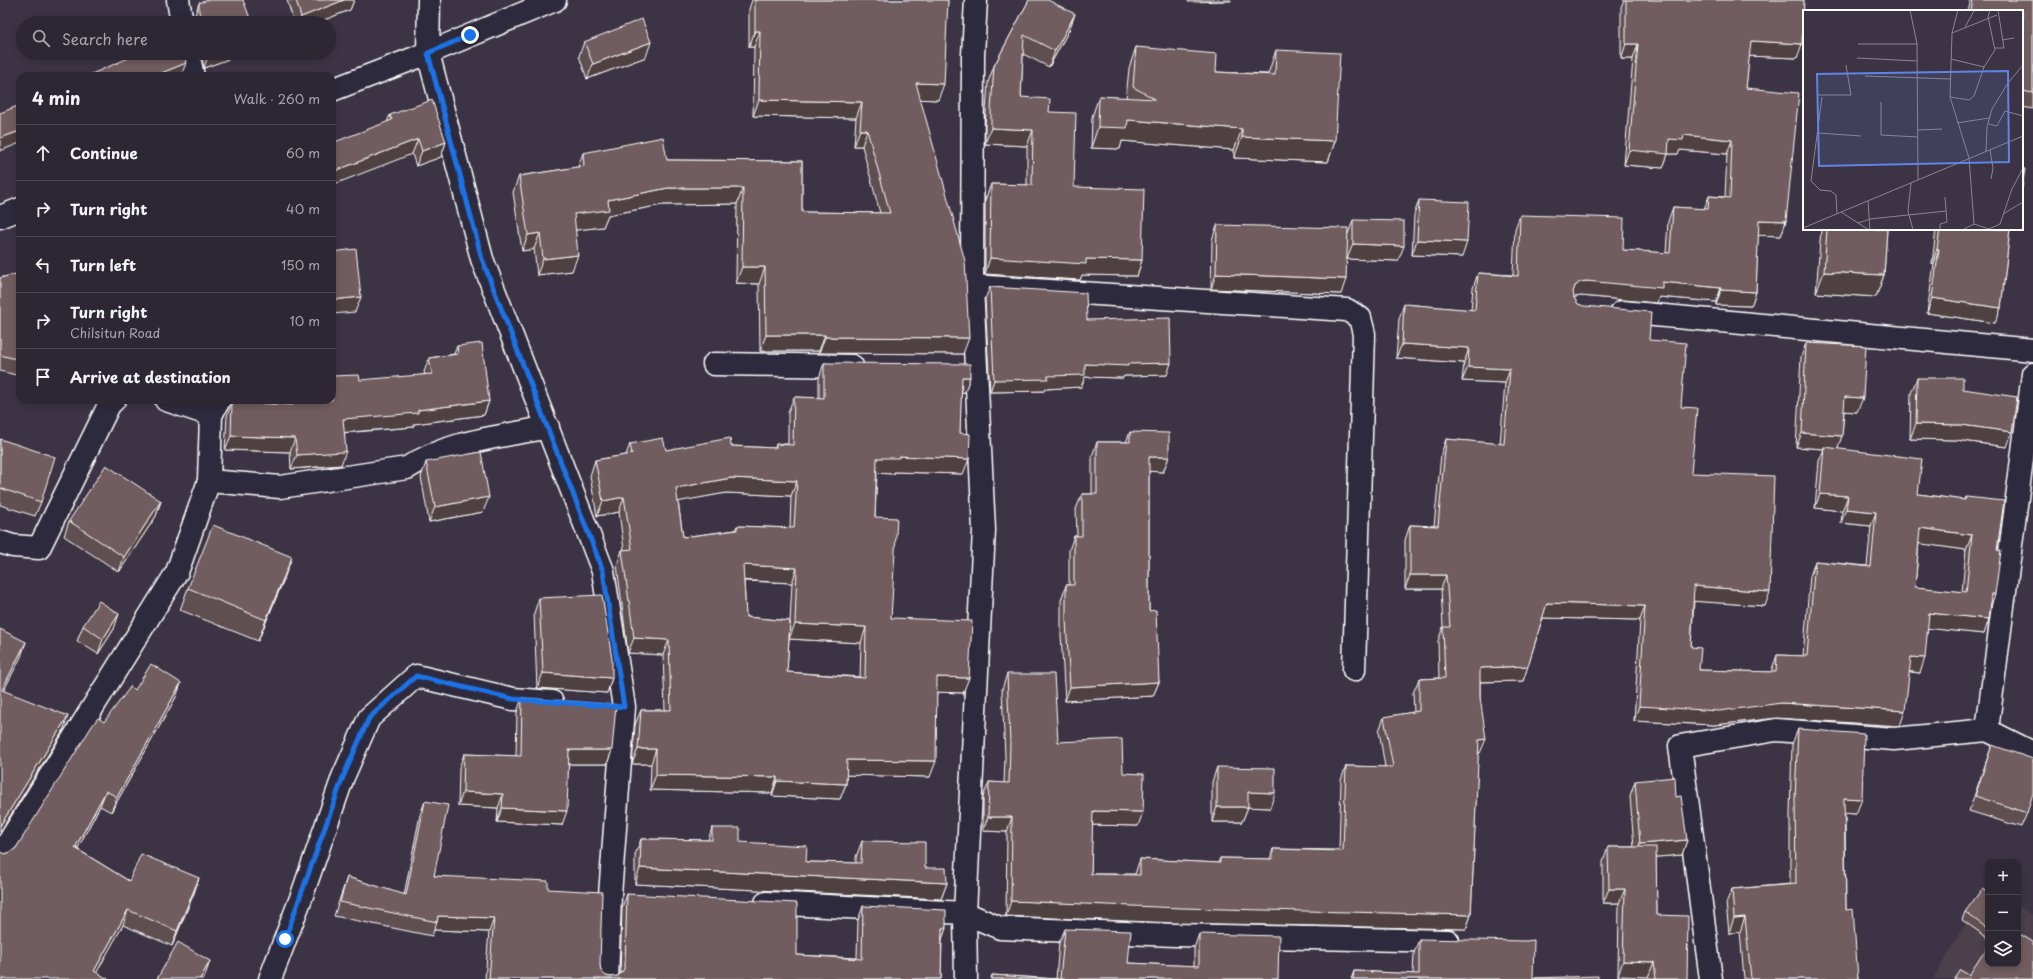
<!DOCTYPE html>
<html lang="en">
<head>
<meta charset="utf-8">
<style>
	:root { --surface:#2d2733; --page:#39333f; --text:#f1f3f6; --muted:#a7a5ac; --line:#48444e }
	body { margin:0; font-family:"Playpen Sans",sans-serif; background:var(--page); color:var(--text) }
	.controls { position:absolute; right:12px; bottom:12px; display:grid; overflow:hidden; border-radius:8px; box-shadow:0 2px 6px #0003 }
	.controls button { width:36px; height:36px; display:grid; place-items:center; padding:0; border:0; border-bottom:1px solid var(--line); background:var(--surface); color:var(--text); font:20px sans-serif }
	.stop { position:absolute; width:12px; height:12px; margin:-9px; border:3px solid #1a73e8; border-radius:50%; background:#fff }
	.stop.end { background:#1a73e8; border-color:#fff; box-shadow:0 1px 4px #0008 }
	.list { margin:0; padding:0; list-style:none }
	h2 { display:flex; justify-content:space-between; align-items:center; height:52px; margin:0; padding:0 16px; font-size:17px }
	h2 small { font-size:13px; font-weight:400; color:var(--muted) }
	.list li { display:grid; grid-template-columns:26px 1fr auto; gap:12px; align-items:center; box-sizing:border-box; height:56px; padding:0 16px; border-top:1px solid var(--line) }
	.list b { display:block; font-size:15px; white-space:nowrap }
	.list p { margin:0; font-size:13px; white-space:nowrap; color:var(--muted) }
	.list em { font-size:13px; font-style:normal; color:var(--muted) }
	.icon { flex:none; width:22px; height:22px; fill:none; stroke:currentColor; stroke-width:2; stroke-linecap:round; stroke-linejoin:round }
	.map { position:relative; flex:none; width:2033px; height:979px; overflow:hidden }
	.search { position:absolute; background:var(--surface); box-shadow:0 2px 6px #0003; left:16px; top:16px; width:320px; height:44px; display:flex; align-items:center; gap:10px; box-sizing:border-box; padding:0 14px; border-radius:22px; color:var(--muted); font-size:15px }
	.panel { position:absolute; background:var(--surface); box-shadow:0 2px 6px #0003; left:16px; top:72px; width:320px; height:332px; border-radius:12px }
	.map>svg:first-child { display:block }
	.built { fill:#4c404c }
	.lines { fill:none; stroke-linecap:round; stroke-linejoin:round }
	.street-casing { stroke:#fff; stroke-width:25 }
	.secondary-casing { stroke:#fff; stroke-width:25 }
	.street { stroke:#2f2a3d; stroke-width:22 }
	.secondary { stroke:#2f2a3d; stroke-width:22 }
	.wall { fill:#614f51; stroke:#fff; fill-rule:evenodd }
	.shaded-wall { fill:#4f4042; stroke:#fff }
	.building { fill:#715c5e; stroke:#fff; fill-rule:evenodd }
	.route { stroke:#1a73e8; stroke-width:5 }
	.inset-road { fill:none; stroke:#8a858f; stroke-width:1 }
	.view { fill:#6183e4; fill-opacity:0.15; stroke:#6183e4; stroke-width:2 }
	.inset-edge { fill:none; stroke:#fff; stroke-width:2 }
</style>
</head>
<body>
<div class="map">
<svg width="2033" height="979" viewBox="0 0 2033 979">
	<rect width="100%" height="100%" fill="#3c3444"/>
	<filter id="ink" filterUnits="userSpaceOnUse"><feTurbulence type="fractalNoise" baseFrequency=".025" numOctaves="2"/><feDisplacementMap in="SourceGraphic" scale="8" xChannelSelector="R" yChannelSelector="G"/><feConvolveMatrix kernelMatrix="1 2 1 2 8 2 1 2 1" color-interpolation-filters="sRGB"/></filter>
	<g filter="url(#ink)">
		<polygon class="built" points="1988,887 1988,964 2018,964 2018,906 2033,916 2033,979 1933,979"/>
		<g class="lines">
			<defs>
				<g id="street">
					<polyline points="178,0 182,23"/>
					<polyline points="429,0 428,53 482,259 603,571 624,707 610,895 607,979"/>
					<polyline points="188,53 193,76"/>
					<polyline points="972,286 1347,310 1360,318 1364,334 1354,670"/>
					<polyline points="1622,312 2033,350"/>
					<polyline points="714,364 852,366"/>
					<polyline points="166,400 211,415"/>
					<path d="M209 481 280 487 407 468C448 441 501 437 548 427"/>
					<polyline points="0,542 13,546 39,548 109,405 114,400"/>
					<polyline points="1987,730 2033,374"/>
					<polyline points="0,856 177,572 209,481 211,415 219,400"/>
					<polyline points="766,903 965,913 1000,928 1175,935 1448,941"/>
					<polyline points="270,979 301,898 343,777 369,718 416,676 513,699 552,702"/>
					<polyline points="966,979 965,913 984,530 972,286 973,55 976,0"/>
					<polyline points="1711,979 1680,746 1776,730 1894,739 1987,730 2029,751"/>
				</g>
				<g id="secondary">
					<polyline points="332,90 428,53 555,0"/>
					<polyline points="0,217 20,209"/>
				</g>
			</defs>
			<use href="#street" class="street-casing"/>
			<use href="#secondary" class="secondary-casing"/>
			<use href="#street" class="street"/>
			<use href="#secondary" class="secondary"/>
		</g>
		<g class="wall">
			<polygon points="287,0 354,0 350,10 316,23 294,23"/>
			<polygon points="752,0 948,0 938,100 920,99 963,354 819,353 819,351 760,351 759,284 736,283 737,204 662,205 608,215 603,227 575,230 572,271 537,275 534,249 522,251 513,192 519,176 578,167 583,153 667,160 802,161 802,212 880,213 862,146 854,146 856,118 753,116 754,47 749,47 749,9"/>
			<polygon points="1029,0 1075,14 1069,30 1049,67 1023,54 1021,97 1049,112 1074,187 1142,260 1137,276 1082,275 1080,280 985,274 985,200 991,184 1027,185 1027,146 985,144 985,126 988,82 994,66"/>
			<path d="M1624 0H1804L1797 58 1749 56 1746 88 1786 221 1781 236 1758 235 1756 292 1751 306 1716 305V302L1659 297 1657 303 1581 296 1575 297 1574 298 1578 304 1649 340 1681 407 1691 473 1765 606 1694 601 1691 647 1699 670 1772 672V669L1777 655 1803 656 1810 576 1815 561 1867 566 1871 526 1841 523 1842 511 1815 508 1819 461 1824 449 1796 447 1801 357 1806 343 1857 412 1844 411 1842 436 1837 448 1918 494 1964 500 1966 497 1997 550 1990 608 1984 634 1928 628 1920 673 1909 672 1900 726 1777 718 1714 725 1634 721 1640 620 1543 618 1523 681 1480 682V753L1478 754 1471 915 1466 929 1175 923 1006 916 1007 832 983 831V797L989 782 1004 783 1005 757 1002 689 1007 674 1058 742 1123 773 1138 826 1092 825 1091 874H1135L1140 859 1218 863 1220 858 1270 859 1273 849 1339 850 1341 780 1346 766 1385 767 1379 731 1384 717 1414 712 1413 693 1419 679 1439 678 1438 641 1443 627 1441 589H1405V540L1410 525 1434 526 1441 454 1446 439 1500 444 1505 383 1462 381 1464 363 1396 358 1399 319 1404 304 1471 310 1473 288 1478 273 1513 275 1515 229 1520 215 1623 250 1666 253 1668 221 1673 207 1704 209 1709 196 1725 197 1727 154 1680 150 1678 154H1668L1663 168 1624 165 1633 59H1621V7ZM1919 543 1966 550 1962 592 1915 587Z"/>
			<polygon points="1971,0 2033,0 2033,109 2022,107 2022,11 1968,11"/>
			<polygon points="199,3 252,23 194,23 194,18"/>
			<polygon points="584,42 646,57 587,79 579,56"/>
			<polygon points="1136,47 1216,72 1268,74 1276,50 1335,141 1328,162 1234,158 1234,150 1122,141 1120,149 1091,148 1092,117 1099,96 1126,98 1129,68"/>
			<polygon points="201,53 245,53 204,68"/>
			<polygon points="390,115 446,142 441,157 416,166 412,154 387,122"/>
			<polygon points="1419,200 1462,257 1412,255 1414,215"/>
			<polygon points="1353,220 1398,261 1347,259 1341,294 1211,289 1212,240 1217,225 1348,234"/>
			<polygon points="1821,229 1887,229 1884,275 1876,297 1816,293"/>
			<polygon points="1936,229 2010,229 2001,308 1995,323 1927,313 1934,264 1932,264"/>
			<polygon points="20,273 20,376 0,371 0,278"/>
			<polygon points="990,287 1087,320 1167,375 1124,376 1123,378 1085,377 1081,387 1045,389 1044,391 990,392 985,299"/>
			<polygon points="457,346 489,401 484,415 414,424 413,427 344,433 341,465 337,466 291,469 290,452 225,450 227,416 232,402 287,404 286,400 332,400 425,374 424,372 429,358 454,354"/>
			<path d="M824 363 970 377 965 392H961L960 433 963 474 894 472V474L877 473 875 517 891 618 963 693 937 692 930 777 846 775V784L840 799 772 796V793L650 790 651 764H632L635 725 641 710H665L663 655 628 653 617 565 622 550H624L619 512 597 516 590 476 595 460 626 455 630 444 666 450 731 446 775 448 776 444H788V412L794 397 819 398V378ZM726 493 791 496 790 528 737 526 735 530 683 537 678 501ZM744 581 792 583 790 621 746 617ZM790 622 789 639 861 643 860 677 787 672Z"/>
			<polygon points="1917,378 1963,389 2007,447 1956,440 1910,439 1911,393"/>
			<polygon points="1130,432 1169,457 1163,472 1149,471 1149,611 1159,682 1153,696 1065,701 1061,635 1061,600 1066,585 1069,585 1069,550 1074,536 1077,536 1076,509 1082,494 1092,494 1092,456 1097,442 1126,442"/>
			<polygon points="0,439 41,502 35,516 0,505"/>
			<polygon points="426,462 483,512 429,522 421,477"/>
			<polygon points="161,501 156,516 119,572 64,536 69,521"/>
			<polygon points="284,579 258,641 180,610 188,588"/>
			<polygon points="539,598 612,678 607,693 537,688 534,613"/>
			<polygon points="83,626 114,629 98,654 77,641"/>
			<polygon points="181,683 176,697 111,812 100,806 77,849 129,881 199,878 194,893 172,946 123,925 96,972 0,979 5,854 11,852 16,848 104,722 135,690"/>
			<polygon points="522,698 612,750 607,764 569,764 562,825 497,822 498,808 458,806 459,768 464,754 516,756 517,712"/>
			<polygon points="1798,729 1856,814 1845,813 1846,910 1858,979 1744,979 1740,932 1729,933 1726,903 1732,889 1790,884 1790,814 1792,744"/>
			<polygon points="1992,745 2027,813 2021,827 1969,811"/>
			<polygon points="1217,767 1270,808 1248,807 1242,822 1212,822 1212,782"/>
			<polygon points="1635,781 1676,797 1687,840 1682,855 1656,857 1657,915 1687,979 1649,979 1648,977 1618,976 1619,903 1603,903 1603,862 1608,847 1634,847 1630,796"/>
			<polygon points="425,801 434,876 548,889 600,965 601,971 606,976 611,977 618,976 620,975 622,908 627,894 797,955 857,958 858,920 863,906 946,928 942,939 941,979 485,979 489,932 434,930 432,936 334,916 347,877 404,895 420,815"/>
			<polygon points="712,828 740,842 806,862 856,863 856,857 862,841 925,868 947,883 941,899 635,884 635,855 641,839 708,840"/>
			<polygon points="1988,893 1988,938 1962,920 1965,912"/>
			<polygon points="1065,929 1128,963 1194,966 1194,948 1199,934 1278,979 991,979 992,975 1056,979 1059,943"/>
			<polygon points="1419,939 1533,978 1598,979 1351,979 1354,971 1413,974 1414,953"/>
		</g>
		<g class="shaded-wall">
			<polygon points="344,0 354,0 350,10 316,23 299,23 301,17"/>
			<polygon points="1189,0 1231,0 1231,1 1188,2"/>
			<polygon points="1075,14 1069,30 1049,67 1055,51"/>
			<polygon points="755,31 760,31 754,47 749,47"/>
			<polygon points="1751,41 1802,44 1797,58 1745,56"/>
			<polygon points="651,42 646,57 587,79 593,64"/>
			<polygon points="1626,44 1638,44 1633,59 1621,59"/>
			<polygon points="209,53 245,53 204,68"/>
			<polygon points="186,63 181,76 154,76"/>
			<polygon points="916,83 944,84 938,100 910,99"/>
			<polygon points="759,100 862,102 856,118 753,116"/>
			<polygon points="1128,120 1242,129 1234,150 1122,141 1120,149 1091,148 1098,127"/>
			<polygon points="991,128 1033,130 1027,146 985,144"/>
			<polygon points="860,130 867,130 862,146 854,146"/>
			<polygon points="20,131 20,143 0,151 0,138"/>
			<polygon points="1684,135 1732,140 1727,154 1680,150 1678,154 1668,154 1663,168 1624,165 1629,150"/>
			<polygon points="1242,137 1335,141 1328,162 1234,158"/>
			<polygon points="418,139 412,154 332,185 332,172"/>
			<polygon points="446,142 441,157 416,166 422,151"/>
			<polygon points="668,188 743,188 737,204 662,205 608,215 603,227 568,231 574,214 608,200"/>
			<polygon points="1759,220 1786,221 1781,236 1754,235"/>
			<polygon points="540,233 534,249 522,251 528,235"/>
			<polygon points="1417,240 1467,242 1462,257 1412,255"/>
			<polygon points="1353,244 1404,246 1398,261 1347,259"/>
			<polygon points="1937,249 1939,249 1934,264 1932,264"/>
			<polygon points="578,255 572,271 537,275 543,259"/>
			<polygon points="990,258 1086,259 1142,260 1137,276 1082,275 1080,280 985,274"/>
			<polygon points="742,267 765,267 759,284 736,283"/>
			<polygon points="1824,272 1884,275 1876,297 1816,293"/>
			<polygon points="1216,274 1346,279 1341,294 1211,289"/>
			<polygon points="1586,281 1662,282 1721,288 1716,302 1659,297 1657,303 1581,296 1575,297 1570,300 1575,286 1580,282"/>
			<polygon points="1721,290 1756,292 1751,306 1716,305"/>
			<polygon points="361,297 355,312 332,314 332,300"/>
			<polygon points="1932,298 2001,308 1995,323 1927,313"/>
			<polygon points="766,335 825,335 819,351 760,351"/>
			<polygon points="825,337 969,338 963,354 819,353"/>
			<polygon points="1402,344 1469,348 1464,363 1396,358"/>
			<polygon points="1171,363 1167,375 1124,376 1123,378 1085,377 1081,387 1045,389 1044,391 990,392 994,380 1048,376 1085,364"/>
			<polygon points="1468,367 1510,369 1505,383 1462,381"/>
			<polygon points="962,377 970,377 965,392 956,392"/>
			<polygon points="1845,397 1863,398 1857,412 1840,411"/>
			<polygon points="489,401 484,415 414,424 413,427 338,433 343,419 418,410"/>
			<polygon points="1916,424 1962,425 2012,432 2007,447 1956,440 1910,439"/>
			<polygon points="1802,433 1842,436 1837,450 1824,447 1824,449 1796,447"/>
			<polygon points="231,436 295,438 290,452 225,450"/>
			<polygon points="346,451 341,465 291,469 297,455"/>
			<polygon points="899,456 969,459 963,474 894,472 894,474 872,473 877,458"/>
			<polygon points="1149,457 1169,457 1163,472 1144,471"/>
			<polygon points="731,478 797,481 791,496 726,493 671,503 676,488"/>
			<polygon points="1820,494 1848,496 1842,511 1815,508"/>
			<polygon points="489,497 483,512 429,522 435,507"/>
			<polygon points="624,497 619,512 597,516 603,501"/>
			<polygon points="161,501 156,516 119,572 124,557"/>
			<polygon points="1846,509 1876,512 1871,526 1841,523"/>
			<polygon points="1920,528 1972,535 1966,550 1915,543"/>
			<polygon points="292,557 284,579 258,641 266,620"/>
			<polygon points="743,565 797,568 792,583 738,580"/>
			<polygon points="1410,575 1446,575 1441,589 1405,589"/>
			<polygon points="1694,586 1770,592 1765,606 1689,601"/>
			<polygon points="1992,594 1995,594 1990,609"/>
			<polygon points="1547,603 1645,606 1640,620 1542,618"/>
			<polygon points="1929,613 1989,619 1984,634 1924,628"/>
			<polygon points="119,614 114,629 98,654 103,639"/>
			<polygon points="795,624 866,627 861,643 789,639"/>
			<polygon points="634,638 669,640 663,655 628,653"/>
			<polygon points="26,642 21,657 0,698 2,690"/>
			<polygon points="1911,657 1925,658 1920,673 1906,671"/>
			<polygon points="1528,666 1523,681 1475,682 1480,668"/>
			<polygon points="543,673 612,678 607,693 537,688"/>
			<polygon points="937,677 969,678 963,693 932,692"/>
			<polygon points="1159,682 1153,696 1065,701 1070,687"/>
			<polygon points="181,683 176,697 111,812 117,797"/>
			<polygon points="1782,703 1905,711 1900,726 1777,718 1714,725 1634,721 1639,706"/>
			<polygon points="68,716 63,731 0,832 0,826"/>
			<polygon points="1486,739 1480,753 1473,755 1479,740"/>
			<polygon points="638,749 656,749 651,764 632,764"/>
			<polygon points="569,750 612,750 607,764 564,764"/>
			<polygon points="847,760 936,761 930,777 841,775"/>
			<polygon points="656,775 777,777 772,793 650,790"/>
			<polygon points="777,781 846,784 840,799 772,796"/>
			<polygon points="106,791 100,806 70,863 75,848"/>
			<polygon points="463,792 503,794 498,808 458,806"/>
			<polygon points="1248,792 1275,793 1270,808 1242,807"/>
			<polygon points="1844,798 1862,799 1856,814 1839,813"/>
			<polygon points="1217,807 1248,807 1242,822 1212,822"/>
			<polygon points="502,808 567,811 562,825 497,822"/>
			<polygon points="1093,811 1143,812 1138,826 1088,825"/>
			<polygon points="988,817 1012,817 1007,832 983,831"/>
			<polygon points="1687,840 1682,855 1635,859 1640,844"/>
			<polygon points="640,868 947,883 941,899 635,884"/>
			<polygon points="199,878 194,893 172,946 177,931"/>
			<polygon points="1609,889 1625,889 1619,903 1603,903"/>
			<polygon points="1011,901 1471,915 1466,929 1175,923 1006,916"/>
			<polygon points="128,910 123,925 93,979 94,971"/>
			<polygon points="438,916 494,918 489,932 434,930 437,922"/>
			<polygon points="1745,917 1740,932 1729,933 1734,918"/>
			<polygon points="942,928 946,928 941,942"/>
			<polygon points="210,961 205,976 203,979 200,979"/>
			<polygon points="1623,961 1654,962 1648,977 1618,976"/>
		</g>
		<g class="building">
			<polygon points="208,0 243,0 252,23 204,23 199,12 199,3"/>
			<polygon points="296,0 344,0 301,17"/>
			<polygon points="755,0 948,0 944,84 916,83 965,261 969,338 825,337 825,335 766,335 765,267 742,267 743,188 668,188 608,200 609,210 574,214 578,255 543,259 540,233 528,235 519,176 584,166 583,153 663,137 667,160 802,161 802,212 890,213 867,130 860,130 862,102 759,100 760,31 755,31"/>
			<polygon points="1029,0 1048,0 1075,14 1055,51 1024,35 1021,97 1050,99 1049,112 1076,113 1074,187 1144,189 1142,260 1086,259 1086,264 990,258 991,184 1032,185 1033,130 991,128 991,110 994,66"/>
			<path d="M1626 0H1804L1802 44 1751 41 1746 88 1799 93 1786 221 1759 220 1756 292 1721 290V288L1662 282V288L1586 281 1580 282 1575 286 1573 292 1574 298 1578 304 1584 306 1651 312 1649 340 1686 343 1681 407 1697 408 1691 473 1774 476 1770 592 1694 586 1691 647 1701 648 1699 670 1776 672 1777 655 1807 656 1815 561 1871 567 1876 512 1846 509 1848 496 1820 494 1824 447 1922 459 1918 494 1965 500 1966 497 2004 501 1997 550 2001 551 1995 594H1992L1989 619 1929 613 1925 658 1911 657 1905 711 1782 703 1719 711 1639 706 1645 606 1547 603 1528 666 1480 668V697L1486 739 1479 740 1471 915 1181 908 1011 901 1012 817H988L989 782 1009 783 1010 743 1007 674H1054L1058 742 1122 739 1123 773 1144 774 1143 812 1093 811 1091 874 1140 875V859L1220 863V858L1273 859V849L1343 851 1346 766 1393 767 1384 717 1419 711V679L1445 678 1443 627H1450L1446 575H1410V525L1438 526 1446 439 1504 444 1510 369 1468 367 1469 348 1402 344 1404 304 1475 310 1478 273 1518 276 1520 215 1624 218 1623 250 1670 253 1673 207 1708 209 1709 196 1730 198 1732 140 1684 135 1683 140 1669 139 1668 154 1629 150 1638 44H1626ZM1920 528 1972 535 1966 592 1915 587Z"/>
			<polygon points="1973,0 2033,0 2033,93 2022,91 2022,11 1971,11"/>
			<polygon points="642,19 651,42 593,64 584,42"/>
			<polygon points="1136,47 1217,54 1216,72 1275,75 1276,50 1340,53 1335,141 1242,137 1242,129 1128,120 1127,128 1098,127 1099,96 1155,99 1133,87"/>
			<polygon points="140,53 184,53 186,63 154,76 87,76"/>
			<polygon points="432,100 446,142 422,151 418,139 332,172 332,143 392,120 390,115"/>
			<polygon points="20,105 20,131 0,138 0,113"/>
			<polygon points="2022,168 2025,169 2022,188"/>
			<polygon points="1419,200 1469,202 1467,242 1417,240"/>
			<polygon points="1353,220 1404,221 1404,246 1353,244"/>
			<polygon points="1217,225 1348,228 1346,279 1216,274"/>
			<polygon points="1827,229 1887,229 1884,275 1824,272"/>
			<polygon points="1940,229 2010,229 2001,308 1932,298 1939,249 1937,249"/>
			<polygon points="356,249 361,297 332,300 332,252"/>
			<polygon points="20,273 20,360 0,355 0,278"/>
			<polygon points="990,287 1086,293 1087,320 1170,318 1171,363 1128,364 1128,366 1085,364 1085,375 1048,376 1048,379 994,380"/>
			<polygon points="482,343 489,401 418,410 418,413 343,419 346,451 343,452 297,455 295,438 231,436 232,402 293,405 293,400 332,400 332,376 359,375 360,380 432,374 429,358 458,354 457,346"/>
			<polygon points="1806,343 1866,346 1863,398 1845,397 1842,436 1802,433"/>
			<path d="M824 363 970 364V377H962L960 433 970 434 969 459 899 456V458H877L875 517 897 518 891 618 972 621 969 678 937 677 936 761 847 760 846 784 777 781V777L656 775V749H638L641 710H671L669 640 634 638 622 550 632 549 624 497 603 501 595 460 632 454 630 444 663 438 666 450 730 438 731 446 776 448V444L793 445 794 397 824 398ZM731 478 797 481 794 528 737 526V530L683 537 676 488ZM743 565 797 568 795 624 866 627 865 678 787 672 790 621 746 617Z"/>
			<polygon points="1917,378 1963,378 1963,389 2017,397 2012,432 1962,425 1916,424"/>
			<polygon points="1130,432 1169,433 1169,457 1149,457 1149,611 1156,610 1159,682 1070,687 1066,620 1066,585 1074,585 1074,536 1082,536 1082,494 1097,494 1097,442 1130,442"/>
			<polygon points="0,439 55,457 41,502 0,488"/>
			<polygon points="481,452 489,497 435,507 426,462"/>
			<polygon points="106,465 161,501 124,557 69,521"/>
			<polygon points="213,525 292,557 266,620 188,588"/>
			<polygon points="602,595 612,659 612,678 543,673 539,598"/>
			<polygon points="99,601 119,614 103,639 83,626"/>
			<polygon points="0,629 26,642 2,690 68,716 0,826"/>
			<polygon points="151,664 181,683 117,797 106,791 75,848 129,881 141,854 199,878 177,931 128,910 94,971 108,979 0,979 0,852 5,854 11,852 16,848 92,726 98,718 104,722 131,686 135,690"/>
			<polygon points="522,698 616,705 612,750 569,750 567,811 502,808 503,794 463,792 464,754 521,756"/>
			<polygon points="1798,729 1864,734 1862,799 1844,798 1846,910 1853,909 1858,979 1751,979 1745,917 1734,918 1732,889 1796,884 1795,799"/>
			<polygon points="1992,745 2033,759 2033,793 2027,813 1975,796"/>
			<polygon points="1217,767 1275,768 1275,793 1248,792 1248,807 1217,807"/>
			<polygon points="1675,777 1676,797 1681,796 1687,840 1640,844 1635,781"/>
			<polygon points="425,801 448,805 434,876 548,881 548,889 602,892 600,965 601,971 606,976 611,977 618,976 623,971 625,966 627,894 797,903 797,955 862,959 863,906 946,910 946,928 942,928 941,979 489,979 494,918 438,916 437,922 340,902 347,877 406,895"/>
			<polygon points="712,828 740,828 740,842 807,846 806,862 861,863 862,841 925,842 925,868 946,868 947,883 640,868 641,839 712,840"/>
			<polygon points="1608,847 1656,847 1657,915 1688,916 1687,979 1656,979 1654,962 1623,961 1625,889 1609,889"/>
			<polygon points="1982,889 1988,893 1988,929 1965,912"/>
			<polygon points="1065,929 1131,931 1128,963 1199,966 1199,934 1279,936 1278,979 1060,979"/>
			<polygon points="2018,933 2033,942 2033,979 1954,979 1960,970 1969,975 1988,946 1988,964 2018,964"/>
			<polygon points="1419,939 1526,941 1534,940 1533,978 1598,976 1598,979 1353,979 1354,971 1419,974"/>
			<polygon points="178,942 210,961 200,979 157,979"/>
			<polygon points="992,975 1058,979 992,979"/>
		</g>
	</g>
	<g class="lines" filter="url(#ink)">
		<polyline class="route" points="285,939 343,777 369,718 416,676 513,699 624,707 603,571 482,259 428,53 470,35"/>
	</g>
	<g transform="translate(1803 10)">
		<rect width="220" height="220" fill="#3c3444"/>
		<path class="inset-road" d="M107 0 114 34 115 170M155 0 149 23 147 87 166 148 171 214M162 17 171 1M149 23 194 5M199 30 211 28M55 34H114M192 38H201L195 0M54 48 114 51M148 49 181 57M62 66 148 69M15 85H48L43 55M19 87 8 171 17 180 28 181 33 185 34 204M147 87 166 90 171 86 181 57 192 40 185 7 187 0M78 92V125L115 127M154 113 186 108M186 114 194 116 202 101 220 106M114 120 139 119M15 123 58 126M187 140 190 158 188 169M183 141 184 117 189 99 205 73 220 55M108 173 105 201 110 220M65 191 67 220M38 202 66 220M200 204 220 192M55 213 67 209 143 201M0 218 220 126M137 220V214L144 212 142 187M159 220 171 214 186 219 197 214 209 179 220 158"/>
		<path class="view" d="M205 61 206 152 16 156 14 64Z"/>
		<rect width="220" height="220" class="inset-edge"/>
	</g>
</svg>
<div class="controls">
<button>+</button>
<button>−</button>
<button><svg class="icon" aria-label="layers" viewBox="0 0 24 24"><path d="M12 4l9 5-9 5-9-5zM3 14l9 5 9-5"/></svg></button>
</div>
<div class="stop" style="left:285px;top:939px"></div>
<div class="stop end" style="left:470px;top:35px"></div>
<div class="search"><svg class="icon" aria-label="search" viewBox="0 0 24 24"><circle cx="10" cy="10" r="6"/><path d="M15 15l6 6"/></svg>Search here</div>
<section class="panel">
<h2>4 min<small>Walk · 260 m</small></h2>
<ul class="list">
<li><svg class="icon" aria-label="ahead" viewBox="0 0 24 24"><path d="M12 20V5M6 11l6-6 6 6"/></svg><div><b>Continue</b></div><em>60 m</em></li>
<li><svg class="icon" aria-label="right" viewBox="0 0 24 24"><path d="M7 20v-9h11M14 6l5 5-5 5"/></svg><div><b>Turn right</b></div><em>40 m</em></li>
<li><svg class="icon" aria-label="left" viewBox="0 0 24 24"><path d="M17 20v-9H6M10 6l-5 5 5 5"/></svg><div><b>Turn left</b></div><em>150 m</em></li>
<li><svg class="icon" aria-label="right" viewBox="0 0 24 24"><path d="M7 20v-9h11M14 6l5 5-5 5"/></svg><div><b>Turn right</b><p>Chilsitun Road</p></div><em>10 m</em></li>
<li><svg class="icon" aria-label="arrive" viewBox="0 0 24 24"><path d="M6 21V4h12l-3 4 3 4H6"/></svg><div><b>Arrive at destination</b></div></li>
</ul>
</section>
</div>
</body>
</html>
